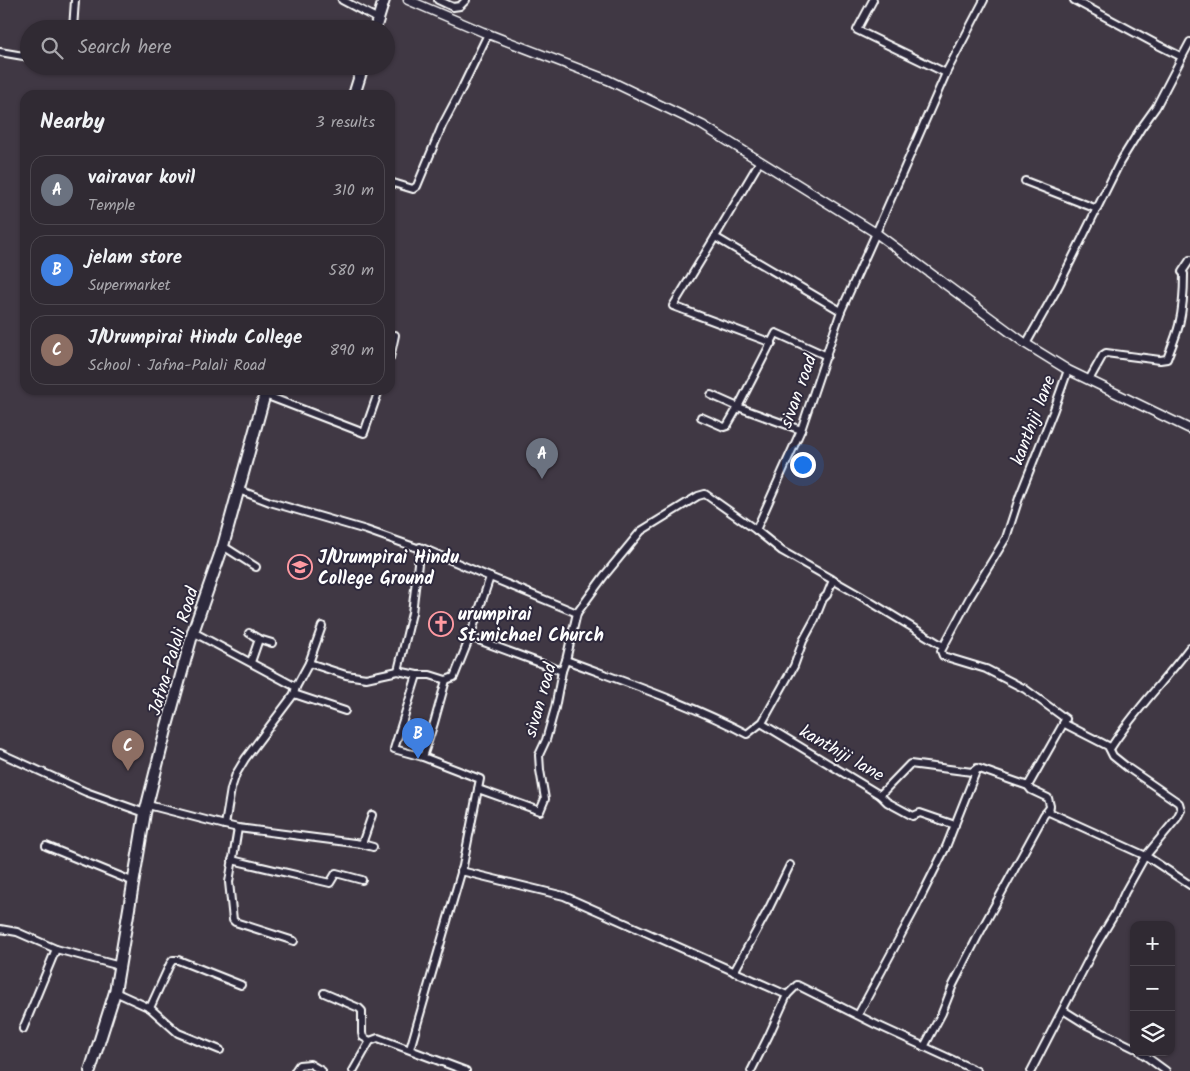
<!DOCTYPE html>
<html lang="en">
<head>
<meta charset="utf-8">
<style>
	:root { --surface:#302a33; --page:#3c363f; --text:#f1f3f6; --muted:#a8a7ac; --line:#4b464e; --accent:#bca0f2 }
	body { margin:0; font-family:Kalam,sans-serif; background:var(--page); color:var(--text) }
	.controls { position:absolute; right:15px; bottom:15px; display:grid; overflow:hidden; border-radius:10px; box-shadow:0 1px 4px #0004 }
	.controls button { width:45px; height:45px; display:grid; place-items:center; padding:0; border:0; border-bottom:1px solid var(--line); background:var(--surface); color:var(--text); font:25px sans-serif }
	.you { position:absolute; left:802px; top:464px; width:18px; height:18px; margin:-12px; border:4px solid #fff; border-radius:50%; background:#1a73e8; box-shadow:0 0 0 8px #1a73e833 }
	.badge { display:grid; place-items:center; width:32px; height:32px; border-radius:50%; background:var(--accent); color:#fff; font-size:16px; font-weight:700 }
	.pin { position:absolute; translate:-50% -41px; filter:drop-shadow(0 1px 2px #0008) }
	.pin::after { content:''; position:absolute; top:26px; width:18px; height:15px; background:inherit; clip-path:polygon(0 0,100% 0,50% 100%) }
	.list { margin:0; padding:0; list-style:none }
	h2 { display:flex; justify-content:space-between; align-items:center; height:65px; margin:0; padding:0 20px; font-size:21px }
	h2 small { font-size:16px; font-weight:400; color:var(--muted) }
	.list li { display:grid; grid-template-columns:32px 1fr auto; gap:15px; align-items:center; box-sizing:border-box; height:70px; margin:0 10px 10px; padding:0 10px; border:1px solid var(--line); border-radius:15px }
	.list b { display:block; font-size:19px; white-space:nowrap }
	.list p { margin:0; font-size:16px; white-space:nowrap; color:var(--muted) }
	.list em { font-size:16px; font-style:normal; color:var(--muted) }
	.icon { flex:none; width:28px; height:28px; fill:none; stroke:currentColor; stroke-width:2; stroke-linecap:round; stroke-linejoin:round }
	.map { position:relative; flex:none; width:1190px; height:1071px; overflow:hidden }
	.search { position:absolute; background:var(--surface); box-shadow:0 1px 4px #0004; left:20px; top:20px; width:375px; height:55px; display:flex; align-items:center; gap:12px; box-sizing:border-box; padding:0 18px; border-radius:28px; color:var(--muted); font-size:19px }
	.panel { position:absolute; background:var(--surface); box-shadow:0 1px 4px #0004; left:20px; top:90px; width:375px; height:305px; border-radius:15px }
	.map>svg:first-child { display:block }
	.lines { fill:none; stroke-linecap:round; stroke-linejoin:round }
	.minor-casing { stroke:#fff; stroke-width:10 }
	.tertiary-casing { stroke:#fff; stroke-width:11 }
	.primary-casing { stroke:#fff; stroke-width:14 }
	.minor { stroke:#2f2a3d; stroke-width:6 }
	.tertiary { stroke:#2f2a3d; stroke-width:8 }
	.primary { stroke:#2f2a3d; stroke-width:10 }
	.labels { text-anchor:middle; stroke-width:4; stroke-linejoin:round; paint-order:stroke }
	.street-label { font-size:18px; fill:#fff; stroke:#2f2a3d }
	.poi-label { font-size:18px; font-weight:bold; fill:#fff; stroke:#2f2a3d; text-anchor:start }
</style>
</head>
<body>
<div class="map">
<svg width="1190" height="1071" viewBox="0 0 1190 1071">
	<rect width="100%" height="100%" fill="#403844"/>
	<filter id="ink" filterUnits="userSpaceOnUse"><feTurbulence type="fractalNoise" baseFrequency=".02" numOctaves="2"/><feDisplacementMap in="SourceGraphic" scale="10" xChannelSelector="R" yChannelSelector="G"/><feConvolveMatrix kernelMatrix="1 2 1 2 8 2 1 2 1" color-interpolation-filters="sRGB"/></filter>
	<g filter="url(#ink)">
		<g class="lines">
			<defs>
				<g id="minor">
					<polyline points="342,0 378,19"/>
					<polyline points="438,0 453,7 460,6 466,0"/>
					<polyline points="873,0 857,30 946,73"/>
					<polyline points="1074,0 1158,45 1182,57 1190,42"/>
					<polyline points="73,29 75,0"/>
					<polyline points="0,52 29,57"/>
					<polyline points="760,161 715,237 673,306 772,343"/>
					<polyline points="1025,181 1097,209"/>
					<polyline points="390,182 413,189 417,186 442,126 462,88 488,34"/>
					<polyline points="715,237 841,311"/>
					<polyline points="1026,344 1057,289 1120,162 1141,128 1156,107 1182,57"/>
					<polyline points="390,358 395,335"/>
					<path d="M1089 380 1103 355 1106 353 1160 360 1167 359C1171 348 1176 337 1179 325 1183 308 1184 291 1184 274L1182 272 1190 260"/>
					<polyline points="265,395 364,433 379,390"/>
					<polyline points="701,417 724,427 727,426 738,407 711,395"/>
					<polyline points="801,430 738,407 776,333 827,356"/>
					<polyline points="239,490 270,502 366,530 420,549"/>
					<polyline points="756,530 782,551 859,595 943,646"/>
					<polyline points="223,546 256,567"/>
					<polyline points="490,577 577,613"/>
					<polyline points="249,633 259,639"/>
					<path d="M566 660C627 683 690 704 747 734L761 723 880 795 910 764 972 772 977 768 1028 786 1066 719 1025 689 986 669 943 656 941 651 970 597 1006 538 1020 495 1053 412 1068 370"/>
					<polyline points="251,662 259,639 272,643"/>
					<polyline points="309,663 322,626"/>
					<polyline points="398,671 412,613 420,547 490,577 470,637"/>
					<polyline points="417,675 394,749 423,757"/>
					<polyline points="446,680 434,723 423,757 480,779 478,789"/>
					<polyline points="296,687 309,663 346,675 366,678 398,671 417,675 430,675 446,680 454,677 470,637 562,671"/>
					<polyline points="294,694 345,711"/>
					<polyline points="762,723 794,666 803,641 815,619 823,599 827,595 833,580"/>
					<path d="M1110 749C1133 712 1164 682 1190 647"/>
					<polyline points="0,753 86,792 145,813"/>
					<polyline points="1028,786 1031,790 1048,798 1050,806 1049,812 1146,856 1190,885"/>
					<polyline points="880,795 887,802 913,816 920,813 955,825"/>
					<polyline points="148,805 225,825 231,789 236,774 245,759 294,694 296,687 193,632"/>
					<polyline points="225,825 238,828 362,844 372,815"/>
					<polyline points="238,828 229,882 233,920 235,922 294,941"/>
					<polyline points="362,844 373,847"/>
					<polyline points="46,846 134,882"/>
					<polyline points="232,860 330,883 336,873 362,880"/>
					<polyline points="461,871 564,896 787,995 797,985 877,1025 977,1071"/>
					<polyline points="0,929 17,932 56,949 120,966"/>
					<polyline points="734,972 769,908 790,865"/>
					<polyline points="115,992 150,1008 178,1033 220,1050"/>
					<polyline points="324,993 359,1008 362,1011 362,1033 363,1037 370,1041"/>
					<polyline points="150,1008 170,964 173,960 178,960 241,985"/>
					<polyline points="1063,1010 1087,1025 1134,1048"/>
					<polyline points="858,1015 915,909 946,847 977,769"/>
					<polyline points="23,1029 56,949"/>
					<polyline points="924,1047 942,1013 953,985 978,936 1044,815 1049,809"/>
					<polyline points="410,1049 463,866 478,789 540,811 545,799 540,770 539,755 546,740 555,708 562,671 566,660 577,613 604,576 641,531 698,496 705,494 756,530 801,430 841,311 876,233 947,71 984,0"/>
					<polyline points="1140,1052 1166,1071"/>
					<polyline points="295,1071 299,1065 310,1064 322,1071"/>
					<polyline points="353,1071 370,1041 378,1038 466,1071"/>
					<polyline points="751,1071 769,1035 787,995"/>
					<polyline points="1031,1071 1095,947 1116,912 1125,892 1144,858 1177,818 1181,810 1179,803 1128,768 1113,756 1108,746 1063,723"/>
				</g>
				<polyline id="tertiary" points="408,0 483,32 608,80 702,125 876,233 1026,344 1068,370 1190,429"/>
				<g id="primary">
					<polyline points="375,29 384,0"/>
					<polyline points="354,95 363,66"/>
					<polyline points="90,1071 115,992 145,813 167,726 193,632 223,546 266,390"/>
				</g>
			</defs>
			<use href="#minor" class="minor-casing"/>
			<use href="#tertiary" class="tertiary-casing"/>
			<use href="#primary" class="primary-casing"/>
			<use href="#minor" class="minor"/>
			<use href="#tertiary" class="tertiary"/>
			<use href="#primary" class="primary"/>
		</g>
	</g>
	<defs>
		<symbol id="school-ring" viewBox="-11 -11 22 22"><circle r="9.5" fill="#2f2a3d" stroke="#ff9aa2" stroke-width="1.5"/><path d="M0-5L7-2L0 1L-7-2ZM-4 1L0 2.5L4 1V4Q0 6-4 4Z" fill="#ff9aa2"/></symbol>
		<symbol id="church-ring" viewBox="-11 -11 22 22"><circle r="9.5" fill="#2f2a3d" stroke="#ff9aa2" stroke-width="1.5"/><path d="M-1.2-6h2.4v3.5h3.3v2.4h-3.3V6h-2.4V-.1h-3.3v-2.4h3.3Z" fill="#ff9aa2"/></symbol>
	</defs>
	<g fill-rule="evenodd">
		<use href="#school-ring" x="286" y="553" width="28" height="28"/>
		<use href="#church-ring" x="427" y="610" width="28" height="28"/>
	</g>
	<g class="labels">
		<g class="street-label">
			<text transform="translate(798 391) rotate(-70)" y="6">sivan road</text>
			<text transform="translate(1033 420) rotate(-69)" y="6">kanthiji lane</text>
			<text transform="translate(173 651) rotate(-73)" y="6">Jafna-Palali Road</text>
			<text transform="translate(540 700) rotate(-74)" y="6">sivan road</text>
			<text transform="translate(842 753) rotate(30)" y="6">kanthiji lane</text>
		</g>
		<g class="poi-label">
			<text x="318" y="563">J/Urumpirai Hindu<tspan x="318" dy="21">College Ground</tspan></text>
			<text x="458" y="620">urumpirai<tspan x="458" dy="21">St.michael Church</tspan></text>
		</g>
	</g>
</svg>
<div class="controls">
<button>+</button>
<button>−</button>
<button><svg class="icon" aria-label="layers" viewBox="0 0 24 24"><path d="M12 4l9 5-9 5-9-5zM3 14l9 5 9-5"/></svg></button>
</div>
<div class="you"></div>
<div class="pin badge" style="left:542px;top:479px;background:#6b7280">A</div>
<div class="pin badge" style="left:418px;top:759px;background:#3f7fe0">B</div>
<div class="pin badge" style="left:128px;top:771px;background:#8d6e63">C</div>
<div class="search"><svg class="icon" aria-label="search" viewBox="0 0 24 24"><circle cx="10" cy="10" r="6"/><path d="M15 15l6 6"/></svg>Search here</div>
<section class="panel">
<h2>Nearby<small>3 results</small></h2>
<ul class="list">
<li><span class="badge" style="background:#6b7280">A</span><div><b>vairavar kovil</b><p>Temple</p></div><em>310 m</em></li>
<li><span class="badge" style="background:#3f7fe0">B</span><div><b>jelam store</b><p>Supermarket</p></div><em>580 m</em></li>
<li><span class="badge" style="background:#8d6e63">C</span><div><b>J/Urumpirai Hindu College</b><p>School · Jafna-Palali Road</p></div><em>890 m</em></li>
</ul>
</section>
</div>
</body>
</html>
